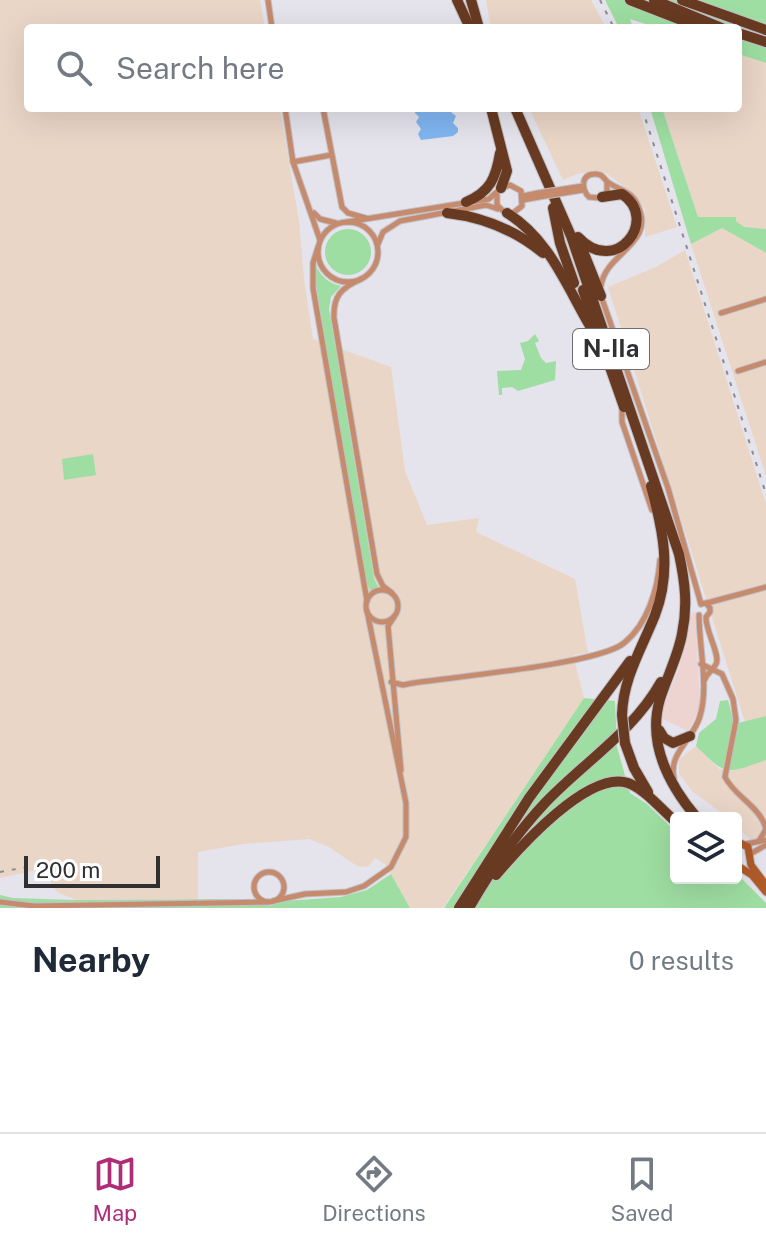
<!DOCTYPE html>
<html lang="en">
<head>
<meta charset="utf-8">
<style>
	:root { --surface:#fff; --page:#f2f2f3; --text:#1f2937; --muted:#747a83; --line:#e0e1e3; --accent:#ae2c78 }
	body { margin:0; font-family:"Public Sans",sans-serif; background:var(--page); color:var(--text) }
	.controls { position:absolute; right:24px; bottom:24px; display:grid; overflow:hidden; border-radius:8px; box-shadow:0 8px 32px #0002 }
	.controls button { width:72px; height:72px; display:grid; place-items:center; padding:0; border:0; border-bottom:2px solid var(--line); background:var(--surface); color:var(--text); font:40px sans-serif }
	.scale { position:absolute; left:24px; bottom:20px; width:136px; box-sizing:border-box; padding-left:8px; border:4px solid #303033; border-top:0; font-size:22px; line-height:28px; white-space:nowrap; color:#303033; -webkit-text-stroke:6px #fff; paint-order:stroke }
	.list { margin:0; padding:0; list-style:none }
	h2 { display:flex; justify-content:space-between; align-items:center; height:104px; margin:0; padding:0 32px; font-size:34px }
	h2 small { font-size:26px; font-weight:400; color:var(--muted) }
	.icon { flex:none; width:44px; height:44px; fill:none; stroke:currentColor; stroke-width:2; stroke-linecap:round; stroke-linejoin:round }
	.map { position:relative; flex:none; width:766px; height:908px; overflow:hidden }
	.search { position:absolute; background:var(--surface); box-shadow:0 8px 32px #0002; left:24px; right:24px; top:24px; height:88px; display:flex; align-items:center; gap:20px; box-sizing:border-box; padding:0 28px; border-radius:8px; color:var(--muted); font-size:30px }
	.sheet { height:224px; background:var(--surface) }
	nav { display:flex; justify-content:space-around; align-items:center; box-sizing:border-box; height:112px; border-top:2px solid var(--line); background:var(--surface); font-size:22px; color:var(--muted) }
	nav a { display:grid; justify-items:center; gap:4px }
	nav .on { color:var(--accent) }
	.map>svg:first-child { display:block }
	.commercial { fill:#eed4d0 }
	.industrial { fill:#ead6c7 }
	.green { fill:#9edea2 }
	.water { fill:#80b6f1 }
	.lines { fill:none; stroke-linecap:round; stroke-linejoin:round }
	.street-casing { stroke:#c1bfc6; stroke-width:7 }
	.secondary-casing { stroke:#c1bfc6; stroke-width:9 }
	.highway-casing { stroke:#c1bfc6; stroke-width:12 }
	.street { stroke:#c68a6c; stroke-width:5 }
	.secondary { stroke:#b15c29; stroke-width:7 }
	.highway { stroke:#683a21; stroke-width:10 }
	.rail { stroke:#8c8b91; stroke-width:2; stroke-dasharray:4 8; stroke-linecap:butt }
	.street-bridge-casing { stroke:#c1bfc6; stroke-width:7; stroke-linecap:butt }
	.highway-bridge-casing { stroke:#c1bfc6; stroke-width:12; stroke-linecap:butt }
	.street-bridge { stroke:#c68a6c; stroke-width:5 }
	.highway-bridge { stroke:#683a21; stroke-width:10 }
	.labels { text-anchor:middle; stroke-width:6; stroke-linejoin:round; paint-order:stroke }
	.shield { fill:#fff; stroke:#6e6e70; stroke-width:2 }
	.shield-label { font-size:24px; font-weight:bold; fill:#303033 }
</style>
</head>
<body>
<div class="map">
<svg width="766" height="908" viewBox="0 0 766 908">
	<rect width="100%" height="100%" fill="#e5e3eb"/>
	<polygon class="commercial" points="695,612 700,698 698,712 688,731 663,719 662,711 679,668 692,613"/>
	<g class="industrial">
		<polygon points="0,0 260,0 265,28 28,28 28,108 280,108 299,221 304,279 313,339 391,367 405,471 427,525 479,518 476,532 575,579 588,653 573,655 584,698 443,908 410,908 385,864 375,858 368,867 357,866 329,847 309,839 243,844 198,852 198,902 191,899 76,900 57,892 46,875 36,870 0,878"/>
		<polygon points="486,0 591,0 606,28 491,28"/>
		<polygon points="738,54 766,63 766,229 744,227 736,221 735,217 698,217 662,108 738,108"/>
		<polygon points="529,108 638,108 677,227 645,237 645,209 626,188 606,173 580,173 563,180"/>
		<polygon points="722,228 766,253 766,476 691,244"/>
		<polygon points="685,250 766,504 766,716 745,722 608,287 656,267"/>
		<polygon points="696,746 719,769 732,771 766,760 766,842 752,841 736,825 736,818 729,818 693,792 679,774 679,759"/>
	</g>
	<g class="green">
		<polygon points="605,0 766,0 766,63 738,54 738,28 658,28 630,19 633,28 619,28"/>
		<polygon points="650,108 662,108 698,217 736,217 736,221 744,227 766,229 766,253 722,228 691,244"/>
		<circle cx="348" cy="252" r="23"/>
		<path d="M316 266C322 277 328 283 341 286L331 297 329 309 374 579 378 587 371 591 365 581 315 279Z"/>
		<polygon points="535,334 539,341 535,343 541,358 546,363 556,361 555,380 518,391 512,387 502,388 502,395 499,395 497,371 521,370 525,359 520,343 528,341"/>
		<polygon points="93,454 96,475 64,480 62,459"/>
		<polygon points="584,698 615,701 617,747 630,793 647,804 676,832 676,878 736,878 736,873 766,903 766,908 444,908"/>
		<path d="M728 700 734 724 766 716V760C726 774 727 777 696 746L699 733 716 719 720 701Z"/>
		<polygon points="391,874 410,908 0,908 0,895 13,898 76,900 242,899 269,906 285,901 341,897 367,890"/>
	</g>
	<polygon class="water" points="415,108 453,108 451,112 456,116 453,123 458,128 458,132 453,136 421,140 418,134 421,129 416,122 419,117 415,113"/>
	<g class="lines">
		<defs>
			<g id="street">
				<polyline points="268,0 272,28"/>
				<polyline points="285,108 293,162 320,240"/>
				<polyline points="323,108 342,207 348,213 366,218"/>
				<polyline points="293,162 331,155"/>
				<polyline points="523,196 538,193"/>
				<polyline points="523,200 539,197"/>
				<polyline points="314,213 320,219 336,223"/>
				<polyline points="347,222 489,199 501,188 510,185 521,191 522,206 513,213 504,212 497,205 497,193"/>
				<circle cx="348" cy="252" r="30"/>
				<polyline points="378,244 383,232 400,221 486,205 498,209"/>
				<polyline points="318,247 313,263 313,288 367,601"/>
				<path d="M361 279C341 288 333 296 334 318L377 574 383 586 392 593"/>
				<path d="M601 286C605 253 656 244 638 206 632 191 621 191 609 183 604 180 603 173 594 174 580 175 582 190 589 197L599 198 607 192V183"/>
				<polyline points="601,296 668,488 701,604"/>
				<polyline points="721,313 766,299"/>
				<polyline points="738,371 766,362"/>
				<polyline points="622,406 622,422 652,510"/>
				<circle cx="382" cy="606" r="16"/>
				<polyline points="707,603 766,587"/>
				<path d="M701 604 706 603 710 608V612L706 617C705 630 721 656 716 664 712 672 707 672 704 681"/>
				<polyline points="394,617 388,626 401,770"/>
				<path d="M701 664 722 674 733 699 736 720 725 777C735 797 760 806 766 829L759 841"/>
				<path d="M391 682 403 685 413 683C453 677 599 664 624 643 648 624 658 588 660 560"/>
				<path d="M674 778C668 753 694 739 700 716 709 688 699 646 699 615"/>
				<polyline points="746,844 766,840"/>
				<polyline points="750,854 766,845"/>
				<circle cx="269" cy="887" r="15"/>
				<polyline points="273,901 305,894 346,892 364,886 391,867 406,837 406,803 367,611"/>
				<polyline points="0,902 34,906 268,902"/>
			</g>
			<g id="secondary">
				<polyline points="736,841 748,847 751,865 766,885"/>
				<polyline points="738,866 752,875 766,892"/>
			</g>
			<g id="highway">
				<polyline points="457,0 470,28"/>
				<polyline points="471,0 479,28"/>
				<polyline points="630,0 702,28"/>
				<polyline points="654,0 722,28"/>
				<polyline points="682,0 766,30"/>
				<polyline points="738,33 766,42"/>
				<polyline points="491,108 507,171 501,188"/>
				<path d="M515 108 571 236 679 554C685 582 688 606 682 634 678 656 667 677 660 699 647 743 669 785 697 818"/>
				<path d="M466 202C490 192 496 178 500 153"/>
				<polyline points="553,208 560,243 574,283"/>
				<path d="M447 213C483 217 515 230 543 253"/>
				<path d="M507 213C549 239 566 285 590 326"/>
				<path d="M578 237C616 278 660 219 622 194L602 197"/>
				<polyline points="581,246 601,296"/>
				<polyline points="583,290 624,407"/>
				<path d="M622 715C623 678 642 648 655 615 672 571 663 530 651 486"/>
				<polyline points="659,730 664,738 673,743 690,736"/>
				<polyline points="625,743 634,768 648,792"/>
				<path d="M496 875C519 848 588 770 628 783 645 789 662 810 676 822"/>
				<polyline points="459,908 529,798 630,661"/>
				<path d="M469 908C491 870 515 835 545 803 583 763 633 732 661 682"/>
			</g>
		</defs>
		<use href="#street" class="street-casing"/>
		<use href="#secondary" class="secondary-casing"/>
		<use href="#highway" class="highway-casing"/>
		<use href="#street" class="street"/>
		<use href="#secondary" class="secondary"/>
		<use href="#highway" class="highway"/>
		<g class="rail">
			<polyline points="600,0 614,28"/>
			<polyline points="642,108 766,494"/>
			<polyline points="0,872 60,861"/>
		</g>
		<defs>
			<g id="street-bridge">
				<polyline points="538,193 583,186"/>
				<polyline points="539,197 583,190"/>
			</g>
			<polyline id="highway-bridge" points="622,715 625,743"/>
		</defs>
		<use href="#street-bridge" class="street-bridge-casing"/>
		<use href="#highway-bridge" class="highway-bridge-casing"/>
		<use href="#street-bridge" class="street-bridge"/>
		<use href="#highway-bridge" class="highway-bridge"/>
	</g>
	<g class="labels">
		<rect class="shield" x="573" y="329" width="76" height="40" rx="6"/>
		<g class="shield-label">
			<text x="611" y="357">N-IIa</text>
		</g>
	</g>
</svg>
<div class="controls">
<button><svg class="icon" aria-label="layers" viewBox="0 0 24 24"><path d="M12 4l9 5-9 5-9-5zM3 14l9 5 9-5"/></svg></button>
</div>
<div class="scale">200 m</div>
<div class="search"><svg class="icon" aria-label="search" viewBox="0 0 24 24"><circle cx="10" cy="10" r="6"/><path d="M15 15l6 6"/></svg>Search here</div>
</div>
<section class="sheet">
<h2>Nearby<small>0 results</small></h2>
<ul class="list">
</ul>
</section>
<nav>
<a class="on"><svg class="icon" aria-label="map" viewBox="0 0 24 24"><path d="M3 6l6-2 6 2 6-2v14l-6 2-6-2-6 2zM9 4v14M15 6v14"/></svg>Map</a>
<a><svg class="icon" aria-label="directions" viewBox="0 0 24 24"><path d="M12 3l9 9-9 9-9-9zM9 14v-3h6M13 9l2 2-2 2"/></svg>Directions</a>
<a><svg class="icon" aria-label="saved" viewBox="0 0 24 24"><path d="M7 4h10v16l-5-4-5 4z"/></svg>Saved</a>
</nav>
</body>
</html>
